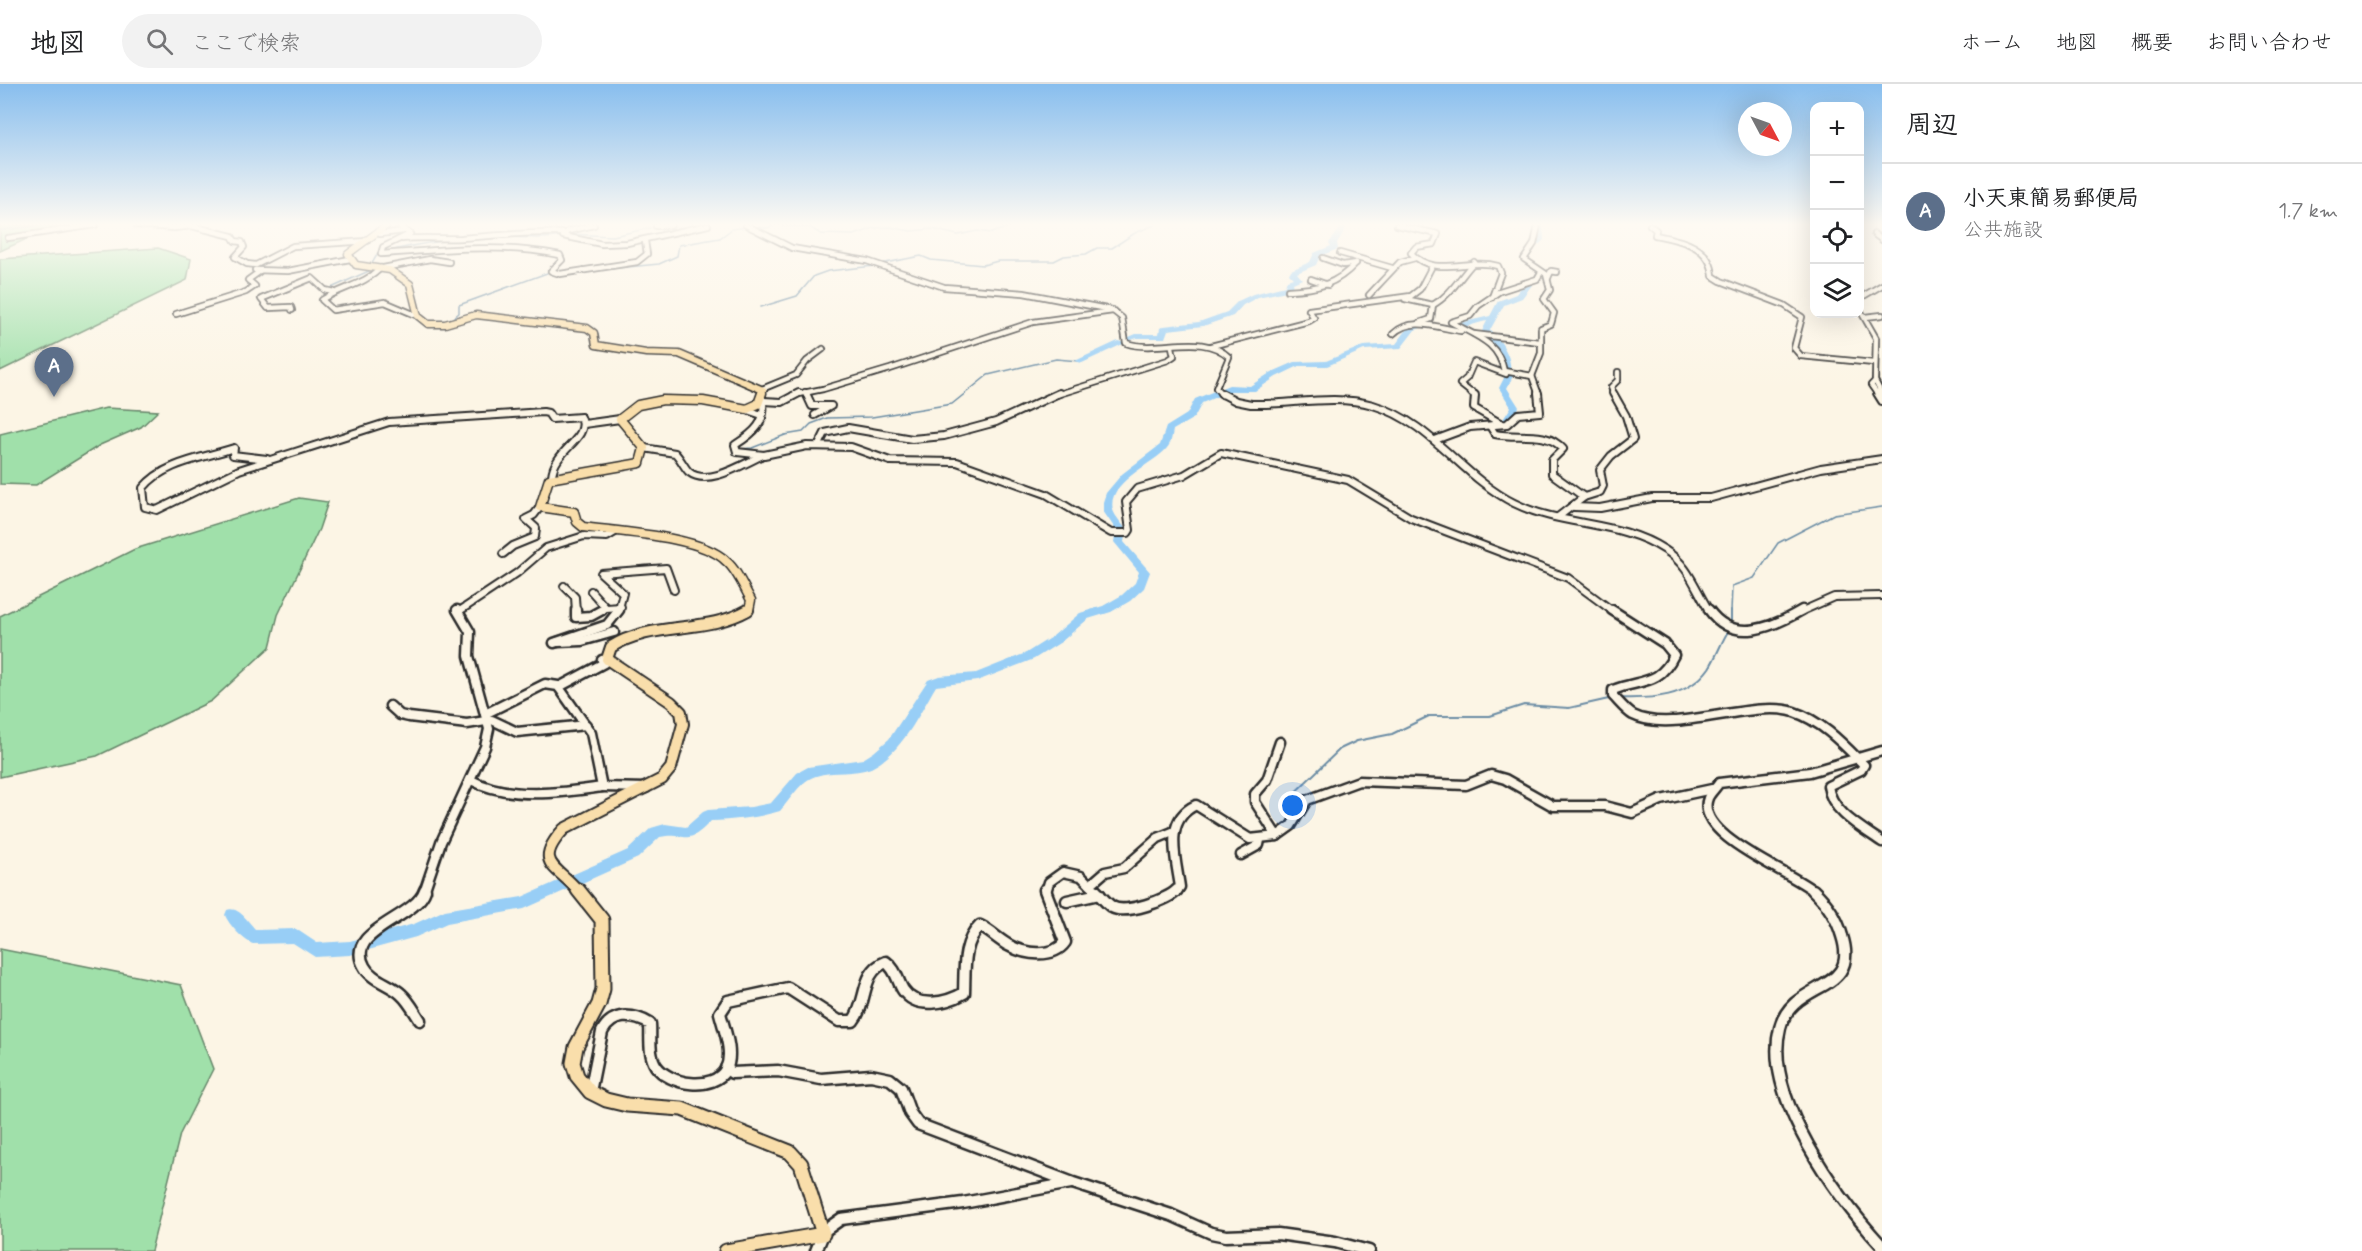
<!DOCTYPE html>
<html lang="ja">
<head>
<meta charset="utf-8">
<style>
	:root { --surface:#fff; --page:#f2f2f2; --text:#202124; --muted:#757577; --line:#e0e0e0; --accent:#111827 }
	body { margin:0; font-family:Mynerve,"Klee One",sans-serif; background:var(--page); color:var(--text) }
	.controls { position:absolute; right:18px; top:18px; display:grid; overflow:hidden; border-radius:12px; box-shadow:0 6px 24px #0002 }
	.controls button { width:54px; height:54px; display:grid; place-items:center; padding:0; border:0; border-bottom:2px solid var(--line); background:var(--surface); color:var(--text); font:30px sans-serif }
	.compass { position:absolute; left:1738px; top:18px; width:54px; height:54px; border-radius:50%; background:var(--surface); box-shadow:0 6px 24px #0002; rotate:131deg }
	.you { position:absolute; left:1293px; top:722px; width:21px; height:21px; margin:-15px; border:4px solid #fff; border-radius:50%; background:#1a73e8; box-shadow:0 0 0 9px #1a73e833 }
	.badge { display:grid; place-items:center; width:39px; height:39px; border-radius:50%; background:var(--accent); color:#fff; font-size:20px; font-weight:700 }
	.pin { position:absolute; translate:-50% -50px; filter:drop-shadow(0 2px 3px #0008) }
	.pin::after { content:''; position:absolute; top:32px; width:21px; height:18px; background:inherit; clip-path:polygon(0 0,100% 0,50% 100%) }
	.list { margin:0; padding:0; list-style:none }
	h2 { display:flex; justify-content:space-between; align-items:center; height:78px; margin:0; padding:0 24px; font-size:26px }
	h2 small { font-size:20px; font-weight:400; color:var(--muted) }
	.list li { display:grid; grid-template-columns:39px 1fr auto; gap:18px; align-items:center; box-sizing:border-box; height:96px; padding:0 24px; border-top:2px solid var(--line) }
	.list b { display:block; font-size:22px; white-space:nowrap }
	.list p { margin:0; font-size:20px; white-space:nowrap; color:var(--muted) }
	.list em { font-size:20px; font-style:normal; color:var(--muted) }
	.icon { flex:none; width:33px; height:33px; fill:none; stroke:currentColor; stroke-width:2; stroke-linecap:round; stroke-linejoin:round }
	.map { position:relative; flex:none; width:1882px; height:1167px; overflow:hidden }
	header { display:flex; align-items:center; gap:36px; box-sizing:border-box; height:84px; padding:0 30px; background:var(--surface); border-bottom:2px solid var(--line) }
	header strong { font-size:28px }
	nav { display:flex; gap:33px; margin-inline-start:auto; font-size:21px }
	.search { width:420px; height:54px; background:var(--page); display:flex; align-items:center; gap:15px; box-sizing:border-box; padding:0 21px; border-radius:33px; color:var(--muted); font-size:22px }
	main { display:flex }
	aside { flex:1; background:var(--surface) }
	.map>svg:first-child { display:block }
	.green { fill:#a0e0aa; stroke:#66866a; stroke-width:1.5 }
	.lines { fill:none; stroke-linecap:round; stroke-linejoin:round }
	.stream-far1 { stroke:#6c8da5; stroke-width:1.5 }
	.stream { stroke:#6c8da5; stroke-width:2 }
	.river { fill:#98cef6; fill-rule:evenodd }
	.minor-far3-casing { stroke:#2b2b2b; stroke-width:8 }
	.minor-far2-casing { stroke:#2b2b2b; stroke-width:10 }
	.minor-far1-casing { stroke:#2b2b2b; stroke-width:13 }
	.minor-casing { stroke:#2b2b2b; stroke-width:15 }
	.major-far3-casing { stroke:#2b2b2b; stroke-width:9 }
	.major-far2-casing { stroke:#2b2b2b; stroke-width:11 }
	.major-far1-casing { stroke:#2b2b2b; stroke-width:14 }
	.major-casing { stroke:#2b2b2b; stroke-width:17 }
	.minor-far3 { stroke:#fcf5e5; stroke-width:4.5 }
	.minor-far2 { stroke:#fcf5e5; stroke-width:6 }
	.minor-far1 { stroke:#fcf5e5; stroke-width:8 }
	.minor { stroke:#fcf5e5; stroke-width:10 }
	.major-far3 { stroke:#f9deab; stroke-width:6 }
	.major-far2 { stroke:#f9deab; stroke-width:8 }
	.major-far1 { stroke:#f9deab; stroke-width:10 }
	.major { stroke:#f9deab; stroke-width:13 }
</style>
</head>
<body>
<header>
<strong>地図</strong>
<div class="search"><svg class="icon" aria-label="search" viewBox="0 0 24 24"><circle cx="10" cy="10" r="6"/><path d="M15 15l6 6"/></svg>ここで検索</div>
<nav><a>ホーム</a><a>地図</a><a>概要</a><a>お問い合わせ</a></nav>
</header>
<main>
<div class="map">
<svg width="1882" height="1167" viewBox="0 0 1882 1167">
	<rect width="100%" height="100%" fill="#fcf5e5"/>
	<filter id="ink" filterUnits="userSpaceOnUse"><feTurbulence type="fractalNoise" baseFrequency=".0167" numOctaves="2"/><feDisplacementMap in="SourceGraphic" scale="12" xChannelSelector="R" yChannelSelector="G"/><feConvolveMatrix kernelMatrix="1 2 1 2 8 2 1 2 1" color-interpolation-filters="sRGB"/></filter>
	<g filter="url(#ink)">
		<g class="green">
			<polygon points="0,141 58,141 0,167"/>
			<polygon points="158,164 191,175 187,196 0,287 0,175"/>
			<polygon points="106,324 158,327 141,343 100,361 36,401 0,400 0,350"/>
			<polygon points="299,414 328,418 319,445 278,531 270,563 211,617 97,672 0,693 0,532 135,465"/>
			<polygon points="0,865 181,901 213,985 180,1050 151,1167 0,1167"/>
		</g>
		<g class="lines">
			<g class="stream-far1">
				<polyline points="779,141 811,144 821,150 854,151 874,144 890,143 911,147 932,145 958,151 977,147 991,149 1014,141"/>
				<polyline points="752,142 766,144 776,141"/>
				<polyline points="0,146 46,141"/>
				<polyline points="568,150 613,152 650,144"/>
				<path d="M385 168C424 158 466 153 506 153 525 153 543 156 562 152"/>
				<polyline points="880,180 921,172 931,176 983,181 998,177 1054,177 1064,172 1086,170 1097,164 1112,164 1135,149 1154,141"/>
				<polyline points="371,181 377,171"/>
				<polyline points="597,186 659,180 677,172 679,161 720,154 732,145 746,143"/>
				<polyline points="329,205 371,186"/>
				<polyline points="761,223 797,212 814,192 828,187 874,182"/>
				<polyline points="450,236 459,229 459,221 547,189"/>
				<polyline points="739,365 752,364 785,351 803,348 811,340 827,334 872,333 952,320 988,291 1056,275 1079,277"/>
				<polyline points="1731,528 1732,502 1754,494 1778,459 1834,430 1882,423"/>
			</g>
			<g class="stream">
				<polyline points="1731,540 1731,526"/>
				<path d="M1619 614C1652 615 1688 614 1709 584 1717 572 1721 558 1729 546"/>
				<polyline points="1283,720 1340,665 1357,657 1392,650 1429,632 1490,632 1524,621 1569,624 1613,614"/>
			</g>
			<g class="river">
				<polygon points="1339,141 1345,141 1345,146 1337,159 1338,165 1320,172 1316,181 1297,189 1302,195 1293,199 1291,206 1258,213 1243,221 1233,232 1203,242 1168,246 1165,254 1137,254 1128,257 1124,255 1136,250 1159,250 1160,244 1164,242 1199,238 1227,228 1238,217 1253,210 1285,202 1287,196 1293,194 1289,190 1291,186 1310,178 1314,169 1331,162 1329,159 1339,146"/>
				<polygon points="1537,141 1543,141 1544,156 1535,164 1531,162 1536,156"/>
				<path d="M1528 195 1535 197 1522 214 1504 221 1490 246C1501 256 1513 274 1510 289L1503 287C1501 270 1493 258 1482 247L1487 237C1473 239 1455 250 1443 243L1490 232 1498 217 1516 210Z"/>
				<path d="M1420 239 1430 241 1415 246 1401 264 1364 266 1327 282H1299L1276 293 1255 307H1230L1202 319 1194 334 1173 346C1172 352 1171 360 1167 364 1153 381 1106 398 1113 426 1115 433 1123 440 1126 446L1124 458 1150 488 1144 504 1130 517 1111 528 1088 535 1061 558 1034 575 977 597 936 602C919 630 902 669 871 684 854 691 833 686 816 692 801 696 790 716 780 727 757 734 735 736 711 737 684 765 688 747 660 753L638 774 524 825 447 839 416 853 350 871 315 873 293 859 253 860C243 856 229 841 225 831L227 826C239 822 248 838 256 846L296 845 317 859 350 857 414 840 445 826 522 813 628 766 651 744 665 740 686 743 703 728 708 726 751 723 771 719 797 689 808 683 863 675 874 668 889 655 928 596 939 592 976 589 1026 569 1053 552 1080 529 1103 522 1122 511 1135 499 1139 488 1114 458 1116 446 1103 427V418L1106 409 1122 390 1160 361 1166 343 1187 330 1195 315 1229 301 1250 302 1270 289 1295 278 1326 277 1363 262 1396 260 1409 243Z"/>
				<polygon points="1118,257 1125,259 1082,279 1075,277"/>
				<polygon points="1509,289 1513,292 1507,304 1519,323 1510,339 1507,340 1502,337 1511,323 1499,304 1506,290"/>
			</g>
			<defs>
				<g id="minor-far3">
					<polyline points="137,141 174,144 192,142 232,152 235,157 242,158 244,163 235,173 247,180 256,181 293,162 367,157"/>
					<path d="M398 141 410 150 383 163 381 170C441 166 500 159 560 171L562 176 551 187 560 190 637 178 647 170 645 157"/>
					<polyline points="594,141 568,147 563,152 602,160 627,159 708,141"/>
					<path d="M746 141 792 164 867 177 944 203 1024 209 1112 226 1122 234 1126 259C1159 270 1202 247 1229 273L1216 304 1222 311"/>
					<path d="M1397 141 1438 150 1434 160 1416 163 1411 169C1435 195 1468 173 1498 182L1501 189 1492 213"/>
					<path d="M1650 141 1656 146 1655 151C1680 156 1711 161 1713 192L1721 197 1784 221 1802 233 1794 264 1801 272 1874 279"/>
					<polyline points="656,142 671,141"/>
					<polyline points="380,150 403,147"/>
					<polyline points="1874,150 1882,156"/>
					<polyline points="8,154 95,141"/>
					<path d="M402 155C422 153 442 155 462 154 497 151 529 148 564 149"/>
					<polyline points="1340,169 1392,184"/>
					<polyline points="1323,174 1343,181 1356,179"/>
					<path d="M381 184C364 201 342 203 322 216L333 226 385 218 418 232"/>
					<polyline points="383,184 430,175 449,178"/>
					<polyline points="255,186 288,187 350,175"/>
					<polyline points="1548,194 1551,187 1557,188"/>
					<polyline points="1311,195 1328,201"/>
					<path d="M1288 206C1317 205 1336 201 1356 179"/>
					<polyline points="1369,211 1400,178 1415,174"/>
					<polyline points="1860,214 1882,201"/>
					<polyline points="1405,215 1433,221"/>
					<polyline points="292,226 291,223 268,224 261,215 312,194 325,206 334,208"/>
					<polyline points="1860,226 1876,254 1875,297 1882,310"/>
					<polyline points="176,230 246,208 255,202 248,196 259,188"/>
					<polyline points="1865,233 1882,231"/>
					<path d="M1419 239 1431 235 1433 221C1451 211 1460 193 1474 178"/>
					<path d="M1393 250C1411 232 1439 244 1461 247"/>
					<polyline points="1474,250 1540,258"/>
					<polyline points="1211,262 1309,237 1314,234 1309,226 1411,212 1420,205 1431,184"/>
					<path d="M1532 292 1504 287C1498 257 1475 252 1451 238L1470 232 1478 222 1500 207 1537 195 1541 188"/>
					<polyline points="1532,292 1541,269 1541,244 1551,240 1554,229 1544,215 1550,206 1546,190 1524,175 1534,160 1538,141"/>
					<polyline points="1532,292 1539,311"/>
					<polyline points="1875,297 1871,301 1878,311"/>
					<polyline points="762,305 796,291 807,277 823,265"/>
					<polyline points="805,308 806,311"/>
					<polyline points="793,311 823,305 890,285 1033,238 1113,227"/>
					<polyline points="1056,311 1168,276 1174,272 1172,263"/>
					<polyline points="1474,311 1460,300 1467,294 1474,278 1506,290"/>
					<polyline points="1614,311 1611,303 1618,296 1618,288"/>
				</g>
				<g id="minor-far2">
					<polyline points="806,309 812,322 831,322 815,331"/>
					<path d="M1221 309 1236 317 1251 320C1291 321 1334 310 1373 321 1431 338 1462 393 1514 419 1562 443 1620 436 1665 466 1690 482 1695 505 1710 528"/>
					<polyline points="1472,309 1475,311 1474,324 1500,339"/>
					<polyline points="1877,309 1882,317"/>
					<path d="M762 314C768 338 754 349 735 361L737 368 764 371 807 362 851 363 890 377 957 378 1046 410 1111 449H1128L1130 446 1126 418 1137 405 1184 391 1221 369 1348 396 1411 434 1568 494 1614 528"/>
					<polyline points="764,317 782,318 799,309"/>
					<polyline points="744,325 762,331"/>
					<path d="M1500 339 1490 342 1495 350C1518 355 1546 345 1563 365L1552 376V390L1584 413 1558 433"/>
					<polyline points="584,340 620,335"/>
					<polyline points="1435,356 1470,343 1507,340 1518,330 1540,328 1538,309"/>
					<polyline points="819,361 825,349 848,344 912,355 944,352 996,338 1059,309"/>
					<path d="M644 364 675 369C681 375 684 383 689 388 708 403 743 380 761 372"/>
					<path d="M267 375 233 371 234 364C204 374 164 378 143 404L145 423 157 426 239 386 389 338 543 328 548 329 552 335 581 333C591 355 554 365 552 392L549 395"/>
					<polyline points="1584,413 1600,408 1603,402 1600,386 1611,372 1633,355 1626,332 1613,309"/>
					<polyline points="1574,423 1600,424 1652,414 1711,414 1821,384 1882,375"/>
					<polyline points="503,470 513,462 535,453 536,444 526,435 534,431 540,423"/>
					<polyline points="564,502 575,513 576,528"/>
					<polyline points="591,507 606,524 621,523"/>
					<polyline points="458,528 517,489 546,464 584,452 607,453 617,447"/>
					<polyline points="599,528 606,524"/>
					<polyline points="618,528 623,509 601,489 666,484 674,506"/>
					<polyline points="1800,528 1834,513 1882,512"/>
				</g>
				<g id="minor-far1">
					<polyline points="576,526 576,533 591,532 602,526"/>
					<path d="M1612 526 1665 560 1674 571C1659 602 1641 595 1613 606V612C1619 618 1626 627 1633 631 1672 651 1752 615 1794 628 1822 637 1844 661 1864 681L1861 686 1828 702C1831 728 1862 744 1882 758"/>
					<path d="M1709 526C1734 561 1773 543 1802 526"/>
					<polyline points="558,558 582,557 614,548"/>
					<polyline points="554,559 607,541 619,526"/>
					<polyline points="559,603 604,579 602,576"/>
					<polyline points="390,622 400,631 409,633 467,640 492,636 517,648 586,641"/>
					<polyline points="485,630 545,600 558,602 591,649 602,703 646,704"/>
					<path d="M471 696C508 716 562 709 602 703"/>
					<polyline points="1277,752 1255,718 1255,710 1267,696 1280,658"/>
					<polyline points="1241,771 1259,761 1260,756"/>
					<polyline points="1090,801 1105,788 1124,784 1158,754 1175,747"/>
					<polyline points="424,808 441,758 485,663 489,645 469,572 470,548 457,526"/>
					<polyline points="1046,808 1049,798 1063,788 1081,792 1097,808"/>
					<path d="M1176 808 1180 803C1176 774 1163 736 1196 721L1250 755 1277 752 1291 742 1307 716 1359 697 1466 701 1491 691 1505 695 1553 722H1605L1632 729 1661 716 1712 705"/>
					<path d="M1815 808C1793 788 1693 752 1708 714 1710 709 1716 704 1719 699L1810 688 1882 667"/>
				</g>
				<g id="minor">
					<path d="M1095 806C1100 811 1106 819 1112 823 1125 831 1168 816 1177 806"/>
					<path d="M1813 806C1827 819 1837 834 1842 852 1861 911 1792 895 1780 944 1762 1013 1839 1115 1882 1162"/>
					<polyline points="1067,817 1099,810"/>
					<path d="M420 936C414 927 409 917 401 910 390 900 371 896 364 882 344 846 416 835 425 806"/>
					<polyline points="726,984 732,989 778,987 821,995 871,991 890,995 901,1004 910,1029 918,1040 1073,1099 1171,1131 1211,1149 1226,1152 1278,1150 1335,1158 1369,1167"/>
					<path d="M590 1008 602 948C612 928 633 930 650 940 651 953 648 970 656 982 669 1001 714 1008 726 985 734 969 724 945 720 929L728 917 788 904 839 937H853C868 919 860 888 886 878 896 885 897 896 903 906 916 926 947 919 964 909 965 886 962 859 980 842 990 847 998 855 1008 861 1024 870 1053 875 1065 858L1045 806"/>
					<polyline points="824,1147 841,1135 963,1119 1071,1099"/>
					<polyline points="816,1167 823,1150"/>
				</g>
				<polyline id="major-far3" points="387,141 348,170 356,181 390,186 410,200 418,232 428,240 445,240 476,231 587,244 594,249 596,261 646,269 679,270 763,306 761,311"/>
				<path id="major-far2" d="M746 528 749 526 751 516C744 504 737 486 726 477 701 452 618 448 583 443L577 438 574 428 540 423 549 395 640 379 644 364 620 335 638 321 663 316 703 317 747 325 758 320 762 309"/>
				<path id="major-far1" d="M579 808C559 782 531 781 564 745L662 695 671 684 683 640 681 628 671 618 607 575 611 563C652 537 706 550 748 526"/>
				<polyline id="major" points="578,806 602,836 603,905 599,920 576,963 573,979 577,992 590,1008 606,1016 627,1021 682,1025 790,1068 801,1080 823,1150 726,1167"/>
			</defs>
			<use href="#minor-far3" class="minor-far3-casing"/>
			<use href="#minor-far2" class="minor-far2-casing"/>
			<use href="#minor-far1" class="minor-far1-casing"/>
			<use href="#minor" class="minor-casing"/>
			<use href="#major-far3" class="major-far3-casing"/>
			<use href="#major-far2" class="major-far2-casing"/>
			<use href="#major-far1" class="major-far1-casing"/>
			<use href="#major" class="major-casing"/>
			<use href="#minor-far3" class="minor-far3"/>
			<use href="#minor-far2" class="minor-far2"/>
			<use href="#minor-far1" class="minor-far1"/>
			<use href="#minor" class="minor"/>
			<use href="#major-far3" class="major-far3"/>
			<use href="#major-far2" class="major-far2"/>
			<use href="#major-far1" class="major-far1"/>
			<use href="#major" class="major"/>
		</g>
	</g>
	<linearGradient id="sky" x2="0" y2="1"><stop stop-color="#88beee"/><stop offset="0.46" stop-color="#fefaf3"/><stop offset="1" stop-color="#fefaf3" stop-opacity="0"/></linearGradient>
	<rect width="1882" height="305" fill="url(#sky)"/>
</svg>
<div class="controls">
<button>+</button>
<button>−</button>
<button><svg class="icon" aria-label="locate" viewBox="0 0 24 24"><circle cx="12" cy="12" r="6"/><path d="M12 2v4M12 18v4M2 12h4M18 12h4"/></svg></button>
<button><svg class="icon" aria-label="layers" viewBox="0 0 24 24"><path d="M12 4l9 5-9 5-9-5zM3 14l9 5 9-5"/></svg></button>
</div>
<svg class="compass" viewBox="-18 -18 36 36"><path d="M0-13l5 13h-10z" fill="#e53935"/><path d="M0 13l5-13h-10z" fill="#757577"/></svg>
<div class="you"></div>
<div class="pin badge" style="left:54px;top:313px;background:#5c6f8a">A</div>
</div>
<aside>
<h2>周辺<small></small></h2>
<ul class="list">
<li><span class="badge" style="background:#5c6f8a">A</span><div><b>小天東簡易郵便局</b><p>公共施設</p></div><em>1.7 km</em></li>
</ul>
</aside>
</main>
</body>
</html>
